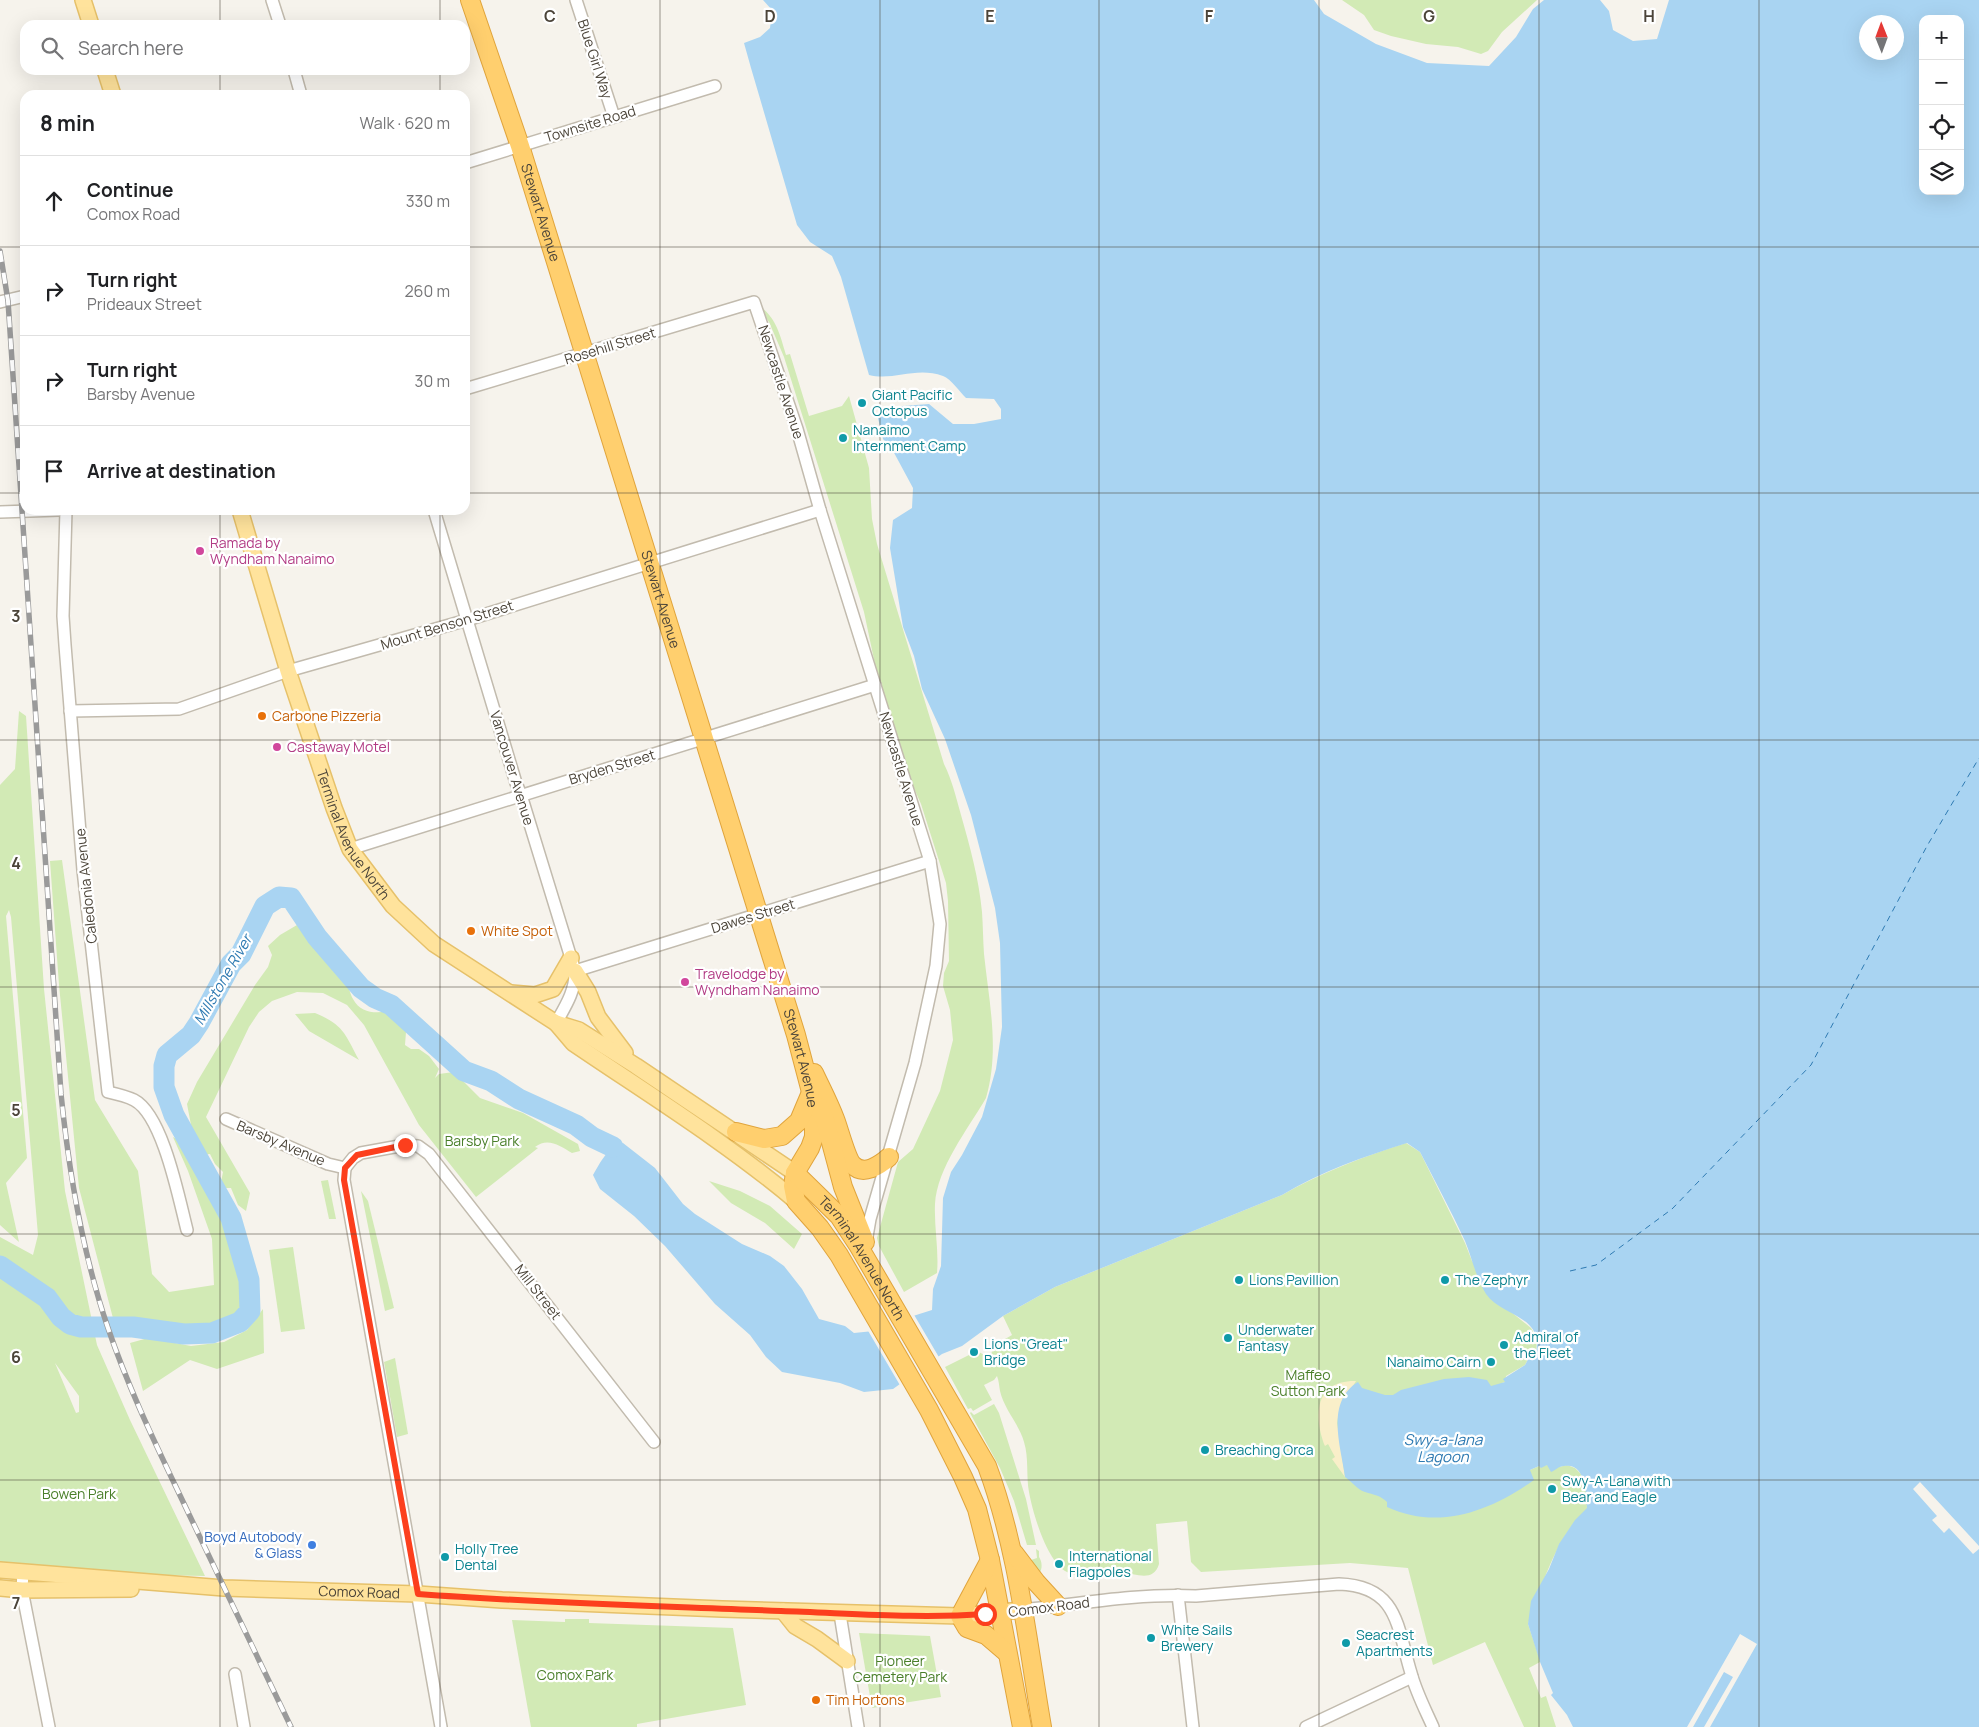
<!DOCTYPE html>
<html lang="en">
<head>
<meta charset="utf-8">
<style>
	:root { --surface:#fff; --page:#f2f2f2; --text:#202124; --muted:#757577; --line:#e0e0e0 }
	body { margin:0; font-family:Manrope,sans-serif; background:var(--page); color:var(--text) }
	.controls { position:absolute; right:15px; top:15px; display:grid; overflow:hidden; border-radius:10px; box-shadow:0 5px 20px #0002 }
	.controls button { width:45px; height:45px; display:grid; place-items:center; padding:0; border:0; border-bottom:1px solid var(--line); background:var(--surface); color:var(--text); font:25px sans-serif }
	.compass { position:absolute; left:1859px; top:15px; width:45px; height:45px; border-radius:50%; background:var(--surface); box-shadow:0 5px 20px #0002; rotate:359deg }
	.stop { position:absolute; width:15px; height:15px; margin:-11px; border:4px solid #fc3f1d; border-radius:50%; background:#fff }
	.stop.end { background:#fc3f1d; border-color:#fff; box-shadow:0 1px 5px #0008 }
	.list { margin:0; padding:0; list-style:none }
	h2 { display:flex; justify-content:space-between; align-items:center; height:65px; margin:0; padding:0 20px; font-size:21px }
	h2 small { font-size:16px; font-weight:400; color:var(--muted) }
	.list li { display:grid; grid-template-columns:32px 1fr auto; gap:15px; align-items:center; box-sizing:border-box; height:90px; padding:0 20px; border-top:1px solid var(--line) }
	.list b { display:block; font-size:19px; white-space:nowrap }
	.list p { margin:0; font-size:16px; white-space:nowrap; color:var(--muted) }
	.list em { font-size:16px; font-style:normal; color:var(--muted) }
	.icon { flex:none; width:28px; height:28px; fill:none; stroke:currentColor; stroke-width:2; stroke-linecap:round; stroke-linejoin:round }
	.map { position:relative; flex:none; width:1979px; height:1727px; overflow:hidden }
	.search { position:absolute; background:var(--surface); box-shadow:0 5px 20px #0002; left:20px; top:20px; width:450px; height:55px; display:flex; align-items:center; gap:12px; box-sizing:border-box; padding:0 18px; border-radius:15px; color:var(--muted); font-size:19px }
	.panel { position:absolute; background:var(--surface); box-shadow:0 5px 20px #0002; left:20px; top:90px; width:450px; height:425px; border-radius:15px }
	.map>svg:first-child { display:block }
	.green { fill:#d2eab5; fill-rule:evenodd }
	.sand { fill:#f9efc9 }
	.water { fill:#a9d4f2; fill-rule:evenodd }
	.pier { fill:#f6f3ec }
	.lines { fill:none; stroke-linecap:round; stroke-linejoin:round }
	.river { stroke:#a9d4f2; stroke-width:21 }
	.ferry { stroke:#2e7ab2; stroke-width:1; stroke-dasharray:6 5; stroke-linecap:butt }
	.minor-casing { stroke:#c2bbae; stroke-width:14 }
	.major-casing { stroke:#e6c16a; stroke-width:18 }
	.highway-casing { stroke:#e0a43c; stroke-width:20 }
	.minor { stroke:#fff; stroke-width:11 }
	.major { stroke:#ffe39c; stroke-width:15 }
	.highway { stroke:#ffcf6e; stroke-width:18 }
	.rail-casing { stroke:#9a9a9a; stroke-width:5.5 }
	.rail { stroke:#fff; stroke-width:4; stroke-dasharray:11; stroke-linecap:butt }
	.route { stroke:#fc3f1d; stroke-width:6 }
	.grid { fill:none; stroke:#4b4439; stroke-width:1; stroke-opacity:0.55 }
	.culture-dot { fill:#0f9aa8; stroke:#fff; stroke-width:2 }
	.hotel-dot { fill:#d1479c; stroke:#fff; stroke-width:2 }
	.food-dot { fill:#e8710a; stroke:#fff; stroke-width:2 }
	.shop-dot { fill:#3f7fe0; stroke:#fff; stroke-width:2 }
	.labels { text-anchor:middle; stroke-width:4.5; stroke-linejoin:round; paint-order:stroke }
	.street-label { font-size:14px; fill:#4b4439; stroke:#fff }
	.culture-label { font-size:14px; fill:#0d838f; stroke:#fff; text-anchor:start }
	.hotel-label { font-size:14px; fill:#b23c85; stroke:#fff; text-anchor:start }
	.food-label { font-size:14px; fill:#c56008; stroke:#fff; text-anchor:start }
	.park-label { font-size:14px; fill:#4a7f2a; stroke:#fff }
	.shop-label { font-size:14px; fill:#366cbe; stroke:#fff; text-anchor:end }
	.water-label { font-size:15px; font-style:italic; fill:#2e7ab2; stroke:#fff }
	.grid-label { font-size:16px; text-anchor:middle; font-weight:bold; fill:#4b4439; stroke:#fff; stroke-width:4.5; stroke-linejoin:round; paint-order:stroke }
</style>
</head>
<body>
<div class="map">
<svg width="1979" height="1727" viewBox="0 0 1979 1727">
	<rect width="100%" height="100%" fill="#f6f3ec"/>
	<g class="green">
		<polygon points="1342,0 1537,0 1502,32 1488,51 1481,54 1458,47 1426,44 1391,36 1374,30 1364,15"/>
		<path d="M755 302C776 317 779 331 786 355L790 354 809 416 842 406 849 396 869 468 872 519 877 544 944 764C952 780 956 797 961 815 970 847 979 879 982 912 983 926 983 940 984 954 989 1002 1000 1050 986 1098 968 1129 937 1168 935 1204 934 1227 939 1250 937 1273L904 1292 879 1246 877 1238 898 1162 913 1149 940 1091 953 1040 950 1010 943 986 944 973 949 961 948 901 946 883 921 804 909 777 880 688 864 612 784 357 769 322Z"/>
		<path d="M19 711 26 716 44 989 65 1191 97 1345 130 1420 205 1576 0 1572V1237L33 1255 38 1235 11 917 9 910 6 916 27 1158 6 1183 19 1242 0 1225V785L15 769ZM55 1363 79 1396V1412L76 1413Z"/>
		<polygon points="62,860 95,1100 138,1171 152,1274 169,1292 214,1285 212,1239 188,1171 173,1137 180,1141 223,1216 240,1269 244,1304 228,1321 201,1329 133,1320 114,1322 79,1188 59,985 50,861"/>
		<path d="M297 925C316 929 315 931 319 949L328 954 333 967 344 975V981C350 987 349 992 353 999 362 1016 380 1013 396 1010L404 1016 411 1027 406 1032 405 1045 411 1049H419L429 1056 439 1069 435 1078 439 1074 454 1072 480 1098 523 1113 578 1144 580 1151 572 1153C560 1146 548 1137 535 1147L538 1148 476 1197 419 1125 364 1025 347 1005 323 993 297 992 272 1001 259 1012 249 1027 206 1117 250 1193 246 1211 238 1205 231 1188H226L221 1182 223 1172 215 1164 210 1154 203 1155 191 1125 187 1104 197 1082 255 985 268 967 272 955 268 946 280 935Z"/>
		<path d="M315 1013C344 1025 345 1034 359 1060L309 1031 295 1014Z"/>
		<path d="M1406 1143 1420 1152 1465 1243 1472 1261 1510 1311 1531 1328 1537 1339 1536 1353 1532 1352 1525 1365 1506 1376 1505 1382 1502 1383 1530 1470 1539 1466 1547 1465 1559 1467 1567 1465 1575 1468 1581 1474 1586 1486 1587 1509C1555 1539 1543 1583 1528 1624L1540 1660V1662L1529 1668 1541 1698 1546 1696 1556 1727H1524L1485 1642 1433 1665 1408 1568 1350 1563 1201 1572 1191 1562 1187 1521 1156 1524 1159 1564C1153 1584 1134 1572 1120 1573 1104 1574 1082 1580 1067 1572 1047 1562 1033 1514 1029 1492 1026 1476 1029 1458 1024 1442 1019 1424 1004 1409 1000 1391 999 1386 999 1381 997 1376L994 1380 984 1385 992 1400 973 1411 971 1408 968 1409 945 1367 977 1351 990 1358C992 1346 1003 1340 1012 1335L1003 1316 1055 1287 1282 1195C1322 1172 1363 1157 1406 1143Z"/>
		<polygon points="328,1180 336,1219 329,1219 321,1181"/>
		<polygon points="709,1181 740,1191 770,1206 802,1234 794,1249 765,1223 731,1203"/>
		<polygon points="361,1191 368,1201 394,1308 385,1311"/>
		<polygon points="293,1247 305,1329 281,1332 269,1250"/>
		<polygon points="263,1309 264,1353 217,1369 190,1360 143,1391 130,1343 148,1338 191,1346 224,1342 247,1330"/>
		<polygon points="395,1358 408,1434 397,1437 384,1362"/>
		<polygon points="994,1404 999,1413 1026,1499 1036,1545 1027,1545 1014,1501 1000,1468 970,1413 971,1412 974,1415"/>
		<path d="M1036 1549 1039 1551V1557C1042 1561 1043 1569 1039 1574L1031 1560 1037 1558Z"/>
		<polygon points="565,1619 589,1619 589,1623 733,1628 746,1705 637,1724 637,1727 531,1727 512,1620 565,1622"/>
		<polygon points="859,1633 930,1636 941,1697 872,1708"/>
	</g>
	<path class="sand" d="M1356 1381 1340 1407 1337 1423 1345 1477 1332 1459 1335 1457 1328 1444 1325 1446C1313 1415 1315 1380 1356 1381Z"/>
	<path class="water" d="M763 0H1314L1324 14 1376 44 1427 63 1489 66 1516 37 1533 9 1544 0H1600L1609 11 1613 30 1633 41 1657 39 1669 0H1979V1727H1573L1567 1715 1551 1695 1553 1693 1540 1662 1528 1624 1531 1601 1549 1569 1559 1544 1575 1520 1587 1508C1586 1494 1586 1462 1564 1466 1559 1466 1556 1470 1551 1472L1547 1465 1541 1468 1539 1466 1530 1470 1534 1480C1490 1511 1439 1531 1387 1507V1502C1380 1495 1374 1495 1365 1492 1358 1490 1351 1481 1345 1477 1341 1447 1325 1402 1358 1382L1362 1388 1385 1395H1393L1401 1390 1444 1379 1469 1377 1487 1380 1491 1386 1505 1382 1503 1379 1525 1365 1532 1352 1536 1353C1544 1315 1502 1317 1486 1294 1476 1278 1472 1258 1465 1241 1451 1211 1435 1181 1420 1152L1407 1143C1363 1157 1322 1171 1282 1195L1055 1287 1003 1316 962 1346 942 1354 893 1389 864 1392 840 1383 782 1372 766 1357 750 1335 715 1304 665 1246 634 1216 600 1189 593 1175C601 1162 607 1147 623 1143L655 1168 683 1204 695 1214 742 1244 770 1256 784 1266 802 1289 819 1319 845 1326 854 1333 893 1329 913 1316 932 1310 933 1289 941 1266 943 1198 951 1172 962 1155 982 1117 996 1069 1002 1027 1000 943 995 908 971 815 945 739 922 689 914 656 903 627 890 548 893 520 912 508 913 488 892 449 883 439 877 414 889 407 929 404 953 424H974L1001 419V409L994 399 966 398C960 392 951 379 943 376 916 366 894 381 869 375L841 277 832 256 810 242 797 225 751 68 744 43 760 37 770 28 772 10ZM1923 19H1960V191H1923ZM1866 22H1896V52H1866Z"/>
	<g class="pier">
		<polygon points="913,1313 940,1359 901,1387 867,1329 892,1326"/>
		<polygon points="1920,1482 1979,1546 1979,1549 1973,1554 1949,1528 1944,1533 1932,1520 1937,1516 1913,1489"/>
		<polygon points="1740,1634 1757,1644 1710,1727 1704,1727 1733,1677 1724,1672 1693,1727 1687,1727"/>
	</g>
	<g class="lines">
		<polyline class="river" points="0,1266 47,1298 61,1317 70,1324 81,1327 133,1327 184,1334 212,1333 240,1322 250,1311 249,1280 231,1218 174,1115 164,1087 164,1066 167,1055 191,1035 199,1023 231,964 241,954 265,906 279,897 291,898 317,937 361,988 375,998 391,1005 464,1071 491,1081 519,1099 576,1125 592,1137 613,1147"/>
		<polyline class="ferry" points="1570,1271 1596,1265 1672,1209 1811,1065 1927,846 1979,758"/>
		<defs>
			<g id="minor">
				<polyline points="272,0 280,25"/>
				<polyline points="576,0 614,117"/>
				<polyline points="294,70 301,95"/>
				<polyline points="465,163 715,86"/>
				<polyline points="0,302 25,296"/>
				<polyline points="465,389 754,302 797,429 820,510 930,861 940,924 936,966 915,1063 870,1219 866,1242"/>
				<path d="M66 510 63 616 65 645 83 870 108 1092C117 1094 126 1096 134 1100 163 1115 179 1199 187 1230"/>
				<path d="M434 510 516 783 521 795 575 971C576 990 565 1007 556 1023"/>
				<polyline points="0,512 59,510"/>
				<polyline points="70,711 179,709 288,671 467,620 820,510"/>
				<polyline points="350,849 875,685"/>
				<polyline points="575,971 930,861"/>
				<polyline points="226,1119 328,1164 345,1168"/>
				<polyline points="345,1168 344,1180 441,1727"/>
				<polyline points="345,1168 353,1158 361,1153 405,1145 418,1146 429,1154 654,1442"/>
				<polyline points="23,1571 22,1590 49,1727"/>
				<polyline points="1178,1595 1193,1727"/>
				<path d="M1022 1610C1079 1604 1138 1593 1196 1596L1339 1584C1399 1586 1397 1628 1411 1673 1416 1692 1425 1709 1433 1727"/>
				<polyline points="840,1614 858,1727"/>
				<polyline points="235,1674 244,1727"/>
				<polyline points="1306,1727 1412,1677"/>
			</g>
			<g id="major">
				<polyline points="83,0 91,25"/>
				<polyline points="105,70 113,95"/>
				<path id="s1" d="M240 510 288 671 334 808 350 849 393 906 434 944 556 1023 573 1043C648 1094 726 1142 796 1201"/>
				<polyline points="575,971 588,992 598,1017 625,1053"/>
				<polyline points="511,993 535,995 553,989 571,958"/>
				<polyline points="556,1023 579,1030 636,1066 795,1173"/>
				<path id="s2" d="M0 1570 224 1588 418 1594 502 1600 722 1609 960 1616 1022 1610"/>
				<polyline points="0,1588 22,1590 131,1589"/>
				<polyline points="783,1611 795,1626 817,1639 847,1661"/>
			</g>
			<g id="highway">
				<path id="s3" d="M470 0 520 146 796 1035 811 1092 814 1123V1137L810 1148 795 1173 793 1186 796 1201 820 1228 839 1255 929 1410 963 1477 977 1509 990 1560 1022 1727"/>
				<path d="M814 1073C821 1088 829 1103 835 1119 839 1129 846 1157 852 1164 863 1177 880 1165 889 1157"/>
				<polyline points="818,1106 825,1120 843,1187 865,1242"/>
				<polyline points="736,1132 764,1139 782,1136 799,1121 810,1095"/>
				<path id="s4" d="M795 1173 839 1216 858 1245 987 1466C1018 1549 1027 1640 1042 1727"/>
				<polyline points="1014,1553 1036,1582 1058,1606"/>
				<polyline points="990,1560 960,1616 967,1628 986,1635 1007,1653"/>
			</g>
		</defs>
		<use href="#minor" class="minor-casing"/>
		<use href="#major" class="major-casing"/>
		<use href="#highway" class="highway-casing"/>
		<use href="#minor" class="minor"/>
		<use href="#major" class="major"/>
		<use href="#highway" class="highway"/>
		<defs>
			<path id="rail" d="M0 251 8 301 61 1094C69 1173 82 1252 108 1328 129 1390 158 1449 186 1508 221 1581 256 1654 291 1727"/>
		</defs>
		<use href="#rail" class="rail-casing"/>
		<use href="#rail" class="rail"/>
	</g>
	<g class="lines">
		<path class="route" d="M405 1145 357 1155 345 1168 344 1180 418 1594C539 1603 660 1606 781 1611 848 1613 917 1619 985 1614"/>
	</g>
	<path class="grid" d="M220 0V25M440 0V25M660 0V1727M880 0V1727M1099 0V1727M1319 0V1727M1539 0V1727M1759 0V1727M220 70V95M440 70V95M0 247H25M465 247H1979M0 493H25M465 493H1979M220 510V1727M440 510V1727M0 740H1979M0 987H1979M0 1234H1979M0 1480H1979"/>
	<g class="culture-dot">
		<circle cx="862" cy="403" r="5"/>
		<circle cx="843" cy="438" r="5"/>
		<circle cx="1239" cy="1280" r="5"/>
		<circle cx="1445" cy="1280" r="5"/>
		<circle cx="1228" cy="1338" r="5"/>
		<circle cx="1504" cy="1345" r="5"/>
		<circle cx="974" cy="1352" r="5"/>
		<circle cx="1491" cy="1362" r="5"/>
		<circle cx="1205" cy="1450" r="5"/>
		<circle cx="1552" cy="1489" r="5"/>
		<circle cx="445" cy="1557" r="5"/>
		<circle cx="1059" cy="1564" r="5"/>
		<circle cx="1151" cy="1638" r="5"/>
		<circle cx="1346" cy="1643" r="5"/>
	</g>
	<g class="hotel-dot">
		<circle cx="200" cy="551" r="5"/>
		<circle cx="277" cy="747" r="5"/>
		<circle cx="685" cy="982" r="5"/>
	</g>
	<g class="food-dot">
		<circle cx="262" cy="716" r="5"/>
		<circle cx="471" cy="931" r="5"/>
		<circle cx="816" cy="1700" r="5"/>
	</g>
	<circle class="shop-dot" cx="312" cy="1545" r="5"/>
	<g class="labels">
		<g class="street-label">
			<text transform="translate(595 59) rotate(72)" y="5">Blue Girl Way</text>
			<text transform="translate(590 124) rotate(-17)" y="5">Townsite Road</text>
			<text dy="5" stroke="none"><textPath href="#s3" startOffset="224">Stewart Avenue</textPath></text>
			<text transform="translate(610 346) rotate(-17)" y="5">Rosehill Street</text>
			<text transform="translate(781 382) rotate(72)" y="5">Newcastle Avenue</text>
			<text dy="5" stroke="none"><textPath href="#s3" startOffset="629">Stewart Avenue</textPath></text>
			<text transform="translate(447 625) rotate(-17)" y="5">Mount Benson Street</text>
			<text transform="translate(612 767) rotate(-17)" y="5">Bryden Street</text>
			<text transform="translate(512 768) rotate(73)" y="5">Vancouver Avenue</text>
			<text transform="translate(901 769) rotate(73)" y="5">Newcastle Avenue</text>
			<text dy="5" stroke="none"><textPath href="#s1" startOffset="345">Terminal Avenue North</textPath></text>
			<text transform="translate(86 886) rotate(-96)" y="5">Caledonia Avenue</text>
			<text transform="translate(753 916) rotate(-17)" y="5">Dawes Street</text>
			<text dy="5" stroke="none"><textPath href="#s3" startOffset="1109">Stewart Avenue</textPath></text>
			<text transform="translate(281 1143) rotate(23)" y="5">Barsby Avenue</text>
			<text dy="5" stroke="none"><textPath href="#s4" startOffset="109">Terminal Avenue North</textPath></text>
			<text transform="translate(538 1292) rotate(52)" y="5">Mill Street</text>
			<text dy="5" stroke="none"><textPath href="#s2" startOffset="360">Comox Road</textPath></text>
			<text transform="translate(1049 1607) rotate(-7)" y="5">Comox Road</text>
		</g>
		<g class="culture-label">
			<text x="872" y="400">Giant Pacific<tspan x="872" dy="16">Octopus</tspan></text>
			<text x="853" y="435">Nanaimo<tspan x="853" dy="16">Internment Camp</tspan></text>
			<text x="1249" y="1285">Lions Pavillion</text>
			<text x="1455" y="1285">The Zephyr</text>
			<text x="1238" y="1335">Underwater<tspan x="1238" dy="16">Fantasy</tspan></text>
			<text x="1514" y="1342">Admiral of<tspan x="1514" dy="16">the Fleet</tspan></text>
			<text x="984" y="1349">Lions "Great"<tspan x="984" dy="16">Bridge</tspan></text>
			<text x="1481" y="1367" text-anchor="end">Nanaimo Cairn</text>
			<text x="1215" y="1455">Breaching Orca</text>
			<text x="1562" y="1486">Swy-A-Lana with<tspan x="1562" dy="16">Bear and Eagle</tspan></text>
			<text x="455" y="1554">Holly Tree<tspan x="455" dy="16">Dental</tspan></text>
			<text x="1069" y="1561">International<tspan x="1069" dy="16">Flagpoles</tspan></text>
			<text x="1161" y="1635">White Sails<tspan x="1161" dy="16">Brewery</tspan></text>
			<text x="1356" y="1640">Seacrest<tspan x="1356" dy="16">Apartments</tspan></text>
		</g>
		<g class="hotel-label">
			<text x="210" y="548">Ramada by<tspan x="210" dy="16">Wyndham Nanaimo</tspan></text>
			<text x="287" y="752">Castaway Motel</text>
			<text x="695" y="979">Travelodge by<tspan x="695" dy="16">Wyndham Nanaimo</tspan></text>
		</g>
		<g class="food-label">
			<text x="272" y="721">Carbone Pizzeria</text>
			<text x="481" y="936">White Spot</text>
			<text x="826" y="1705">Tim Hortons</text>
		</g>
		<g class="park-label">
			<text x="482" y="1146">Barsby Park</text>
			<text x="1308" y="1380">Maffeo<tspan x="1308" dy="16">Sutton Park</tspan></text>
			<text x="79" y="1499">Bowen Park</text>
			<text x="900" y="1666">Pioneer<tspan x="900" dy="16">Cemetery Park</tspan></text>
			<text x="575" y="1680">Comox Park</text>
		</g>
		<g class="shop-label">
			<text x="302" y="1542">Boyd Autobody<tspan x="302" dy="16">&amp; Glass</tspan></text>
		</g>
		<g class="water-label">
			<text transform="translate(223 980) rotate(-60)" y="5">Millstone River</text>
			<text x="1443" y="1445">Swy-a-lana<tspan x="1443" dy="17">Lagoon</tspan></text>
		</g>
	</g>
	<g class="grid-label">
		<text x="550" y="22">C</text>
		<text x="770" y="22">D</text>
		<text x="990" y="22">E</text>
		<text x="1209" y="22">F</text>
		<text x="1429" y="22">G</text>
		<text x="1649" y="22">H</text>
		<text x="16" y="622">3</text>
		<text x="16" y="869">4</text>
		<text x="16" y="1116">5</text>
		<text x="16" y="1363">6</text>
		<text x="16" y="1609">7</text>
	</g>
</svg>
<div class="controls">
<button>+</button>
<button>−</button>
<button><svg class="icon" aria-label="locate" viewBox="0 0 24 24"><circle cx="12" cy="12" r="6"/><path d="M12 2v4M12 18v4M2 12h4M18 12h4"/></svg></button>
<button><svg class="icon" aria-label="layers" viewBox="0 0 24 24"><path d="M12 4l9 5-9 5-9-5zM3 14l9 5 9-5"/></svg></button>
</div>
<svg class="compass" viewBox="-18 -18 36 36"><path d="M0-13l5 13h-10z" fill="#e53935"/><path d="M0 13l5-13h-10z" fill="#757577"/></svg>
<div class="stop" style="left:985px;top:1614px"></div>
<div class="stop end" style="left:405px;top:1145px"></div>
<div class="search"><svg class="icon" aria-label="search" viewBox="0 0 24 24"><circle cx="10" cy="10" r="6"/><path d="M15 15l6 6"/></svg>Search here</div>
<section class="panel">
<h2>8 min<small>Walk · 620 m</small></h2>
<ul class="list">
<li><svg class="icon" aria-label="ahead" viewBox="0 0 24 24"><path d="M12 20V5M6 11l6-6 6 6"/></svg><div><b>Continue</b><p>Comox Road</p></div><em>330 m</em></li>
<li><svg class="icon" aria-label="right" viewBox="0 0 24 24"><path d="M7 20v-9h11M14 6l5 5-5 5"/></svg><div><b>Turn right</b><p>Prideaux Street</p></div><em>260 m</em></li>
<li><svg class="icon" aria-label="right" viewBox="0 0 24 24"><path d="M7 20v-9h11M14 6l5 5-5 5"/></svg><div><b>Turn right</b><p>Barsby Avenue</p></div><em>30 m</em></li>
<li><svg class="icon" aria-label="arrive" viewBox="0 0 24 24"><path d="M6 21V4h12l-3 4 3 4H6"/></svg><div><b>Arrive at destination</b></div></li>
</ul>
</section>
</div>
</body>
</html>
